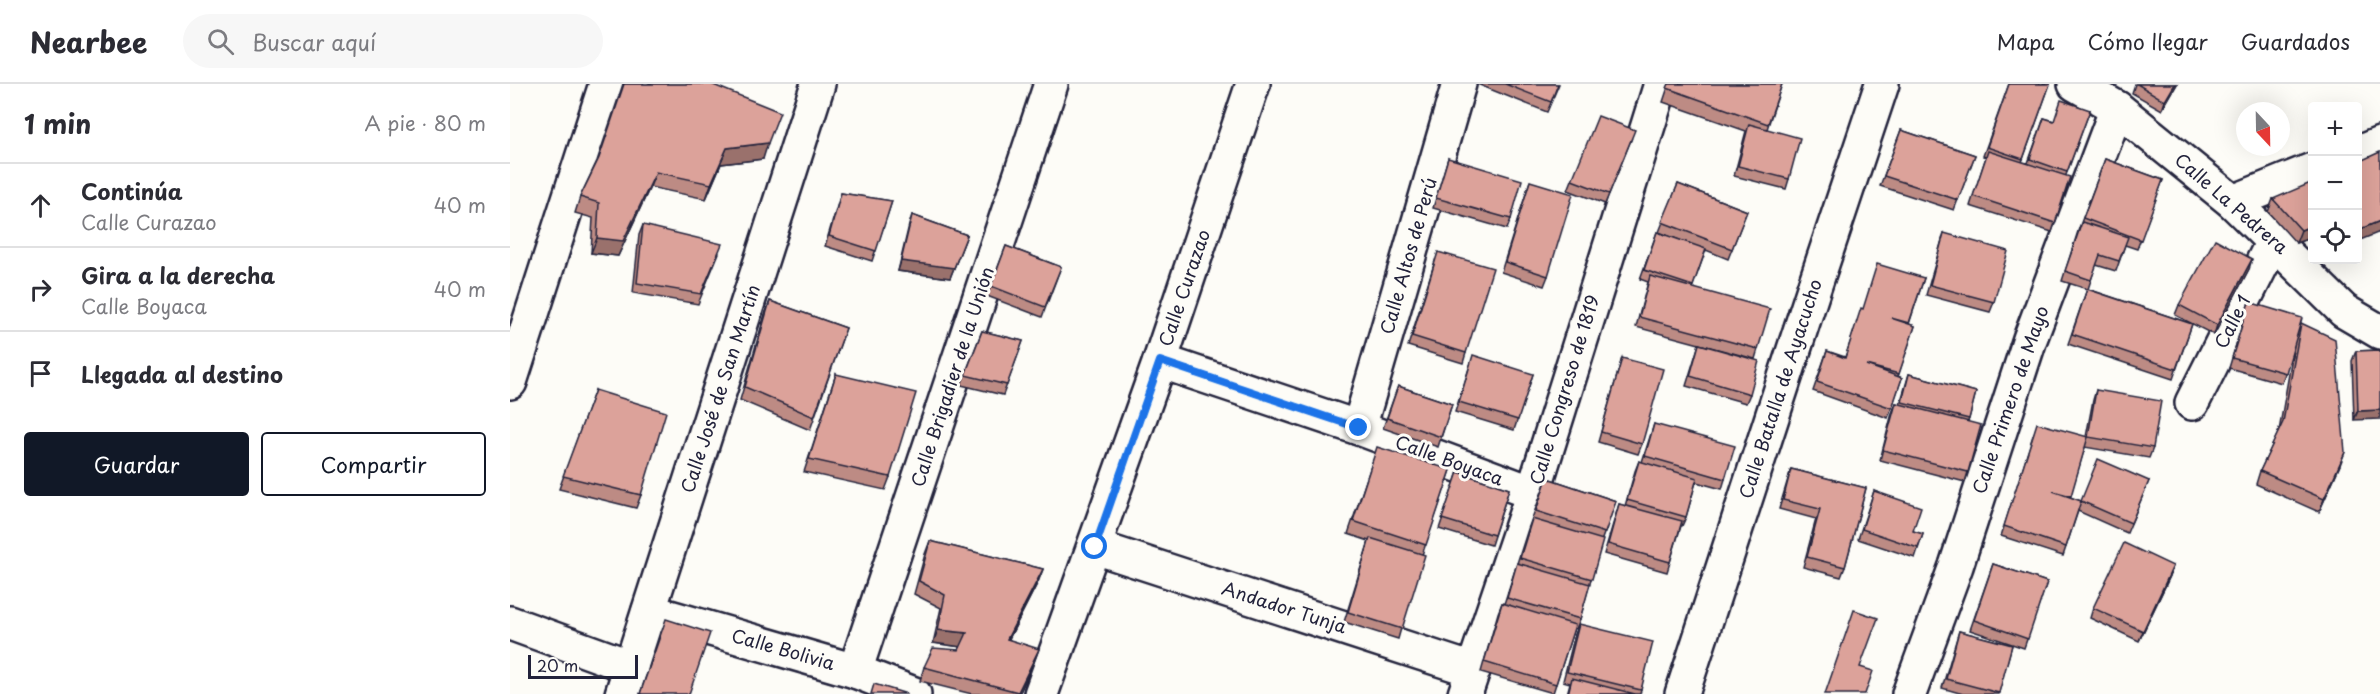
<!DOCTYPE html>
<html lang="es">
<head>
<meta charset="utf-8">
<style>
	:root { --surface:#fff; --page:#f7f7f7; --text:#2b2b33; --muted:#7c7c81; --line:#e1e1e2; --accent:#111827 }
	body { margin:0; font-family:"Playpen Sans",sans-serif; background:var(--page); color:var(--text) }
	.controls { position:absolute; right:18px; top:18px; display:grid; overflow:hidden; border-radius:6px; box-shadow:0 6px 24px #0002 }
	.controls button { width:54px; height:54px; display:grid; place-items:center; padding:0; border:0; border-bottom:2px solid var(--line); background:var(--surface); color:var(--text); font:30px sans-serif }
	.compass { position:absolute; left:1726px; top:18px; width:54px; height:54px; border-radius:50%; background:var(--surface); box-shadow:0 6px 24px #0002; rotate:158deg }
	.scale { position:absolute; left:18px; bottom:15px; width:110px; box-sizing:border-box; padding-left:6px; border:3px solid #22223b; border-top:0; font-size:16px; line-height:21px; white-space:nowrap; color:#22223b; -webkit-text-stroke:4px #fdfcf7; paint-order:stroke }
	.stop { position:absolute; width:18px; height:18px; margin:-14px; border:4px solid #1a73e8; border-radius:50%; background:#fff }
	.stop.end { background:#1a73e8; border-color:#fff; box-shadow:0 2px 6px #0008 }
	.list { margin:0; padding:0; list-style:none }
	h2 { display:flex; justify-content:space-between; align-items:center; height:78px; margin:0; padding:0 24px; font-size:26px }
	h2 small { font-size:20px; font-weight:400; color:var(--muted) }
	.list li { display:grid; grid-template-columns:39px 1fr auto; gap:18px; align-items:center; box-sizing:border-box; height:84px; padding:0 24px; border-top:2px solid var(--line) }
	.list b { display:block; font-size:22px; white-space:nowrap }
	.list p { margin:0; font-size:20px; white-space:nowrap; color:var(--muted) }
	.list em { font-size:20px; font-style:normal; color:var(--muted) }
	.actions { display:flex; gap:12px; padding:18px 24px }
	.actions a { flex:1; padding:14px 0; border:2px solid var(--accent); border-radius:6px; text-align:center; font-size:21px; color:var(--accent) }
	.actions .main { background:var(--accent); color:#fff }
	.icon { flex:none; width:33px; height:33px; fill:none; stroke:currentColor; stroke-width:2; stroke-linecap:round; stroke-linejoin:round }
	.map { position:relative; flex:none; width:1870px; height:610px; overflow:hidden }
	header { display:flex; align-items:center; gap:36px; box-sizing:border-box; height:84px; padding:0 30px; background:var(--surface); border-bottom:2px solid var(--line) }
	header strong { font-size:28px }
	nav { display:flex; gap:33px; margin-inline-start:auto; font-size:21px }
	.search { width:420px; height:54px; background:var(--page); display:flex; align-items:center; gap:15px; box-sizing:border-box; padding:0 21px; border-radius:33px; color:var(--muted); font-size:22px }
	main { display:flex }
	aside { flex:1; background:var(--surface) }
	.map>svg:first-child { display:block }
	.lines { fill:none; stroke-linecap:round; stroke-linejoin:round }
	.minor-casing { stroke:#22223b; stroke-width:38 }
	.minor { stroke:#fdfcf7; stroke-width:33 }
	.wall { fill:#bd8b84; stroke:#22223b; stroke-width:1.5 }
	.shaded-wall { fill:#9a716c; stroke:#22223b; stroke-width:1.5 }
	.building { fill:#dca29a; stroke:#22223b; stroke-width:1.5 }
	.route { stroke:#1a73e8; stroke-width:8 }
	.labels { text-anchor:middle; stroke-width:6; stroke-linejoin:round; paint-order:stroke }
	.street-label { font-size:18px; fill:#22223b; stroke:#fdfcf7 }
</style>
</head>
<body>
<header>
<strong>Nearbee</strong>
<div class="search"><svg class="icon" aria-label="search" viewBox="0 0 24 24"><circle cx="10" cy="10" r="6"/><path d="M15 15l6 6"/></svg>Buscar aquí</div>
<nav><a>Mapa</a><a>Cómo llegar</a><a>Guardados</a></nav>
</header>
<main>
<aside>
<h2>1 min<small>A pie · 80 m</small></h2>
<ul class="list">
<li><svg class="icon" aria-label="ahead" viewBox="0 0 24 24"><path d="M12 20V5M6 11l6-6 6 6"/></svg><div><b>Continúa</b><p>Calle Curazao</p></div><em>40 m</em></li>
<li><svg class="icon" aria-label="right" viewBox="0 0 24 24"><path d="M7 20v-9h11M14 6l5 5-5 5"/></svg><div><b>Gira a la derecha</b><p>Calle Boyaca</p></div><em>40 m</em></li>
<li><svg class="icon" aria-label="arrive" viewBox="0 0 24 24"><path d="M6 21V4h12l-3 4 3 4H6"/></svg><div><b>Llegada al destino</b></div></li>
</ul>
<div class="actions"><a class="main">Guardar</a><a>Compartir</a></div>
</aside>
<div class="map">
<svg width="1870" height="610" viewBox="0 0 1870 610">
	<rect width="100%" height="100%" fill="#fdfcf7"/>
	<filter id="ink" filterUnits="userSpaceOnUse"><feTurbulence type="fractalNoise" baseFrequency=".0167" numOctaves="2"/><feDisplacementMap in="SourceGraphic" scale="12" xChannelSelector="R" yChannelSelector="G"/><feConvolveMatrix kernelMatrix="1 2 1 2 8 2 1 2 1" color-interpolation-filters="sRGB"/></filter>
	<g filter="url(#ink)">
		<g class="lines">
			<defs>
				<g id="minor">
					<polyline points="1565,0 1607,24 1723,118 1834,227 1870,248"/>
					<polyline points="1848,69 1870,60"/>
					<polyline points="1723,118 1802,86"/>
					<polyline points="650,277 849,344 1023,409"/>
					<polyline points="0,298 96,0"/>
					<polyline points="1682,319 1764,156"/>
					<polyline points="849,344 949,0"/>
					<polyline points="585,463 963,586"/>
					<polyline points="139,527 345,587 404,610"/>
					<polyline points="0,539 121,583"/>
					<polyline points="345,587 541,0"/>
					<polyline points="112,610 308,0"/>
					<polyline points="531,610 650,277 743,0"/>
					<polyline points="955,610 1023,409 1151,0"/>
					<polyline points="1172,610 1304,204 1372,0"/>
					<polyline points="1399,610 1446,482 1520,255 1607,24"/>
				</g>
			</defs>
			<use href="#minor" class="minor-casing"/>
			<use href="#minor" class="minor"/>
		</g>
		<g class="wall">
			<polygon points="113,0 201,0 253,75 211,80 196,115 140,103 108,172 81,169 83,134 65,129 70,113 87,77"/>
			<polygon points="967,0 1049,0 1037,28"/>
			<polygon points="1159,0 1272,0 1257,45 1279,95 1276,105 1224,92 1236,47 1153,18"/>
			<polygon points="1499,0 1540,0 1512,78 1518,79 1534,34 1544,37 1580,26 1556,91 1545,139 1542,148 1460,122 1476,73 1473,72"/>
			<polygon points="1625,0 1667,0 1652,26 1622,9"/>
			<polygon points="1391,46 1465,71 1444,126 1370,102"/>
			<polygon points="1121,56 1095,120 1058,106 1062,96"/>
			<polygon points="938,74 1001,135 997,145 923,124"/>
			<polygon points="1595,75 1653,96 1627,165 1615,161 1606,187 1586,181 1578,205 1682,240 1663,295 1558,260 1577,205 1552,197 1569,144"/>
			<polygon points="1020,97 1038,192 1034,202 991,188"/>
			<polygon points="1168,100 1237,127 1218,175 1196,166 1182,204 1248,265 1245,275 1126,243 1138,198 1130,195 1147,148 1177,159 1149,148"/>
			<polygon points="331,109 382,117 362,177 315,162"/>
			<polygon points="1763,115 1803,153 1786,159 1758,128"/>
			<polygon points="402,131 457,151 440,194 388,187 399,141"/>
			<polygon points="133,141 209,169 188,220 123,209 129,151"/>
			<polygon points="1434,149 1484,218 1480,228 1416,211"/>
			<polygon points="496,162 551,183 532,233 477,212"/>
			<polygon points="925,177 956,269 953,279 898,262"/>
			<polygon points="1739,185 1704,251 1665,231 1669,221"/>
			<polygon points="1414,194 1399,240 1405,242 1388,292 1392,294 1378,334 1303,307 1317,267 1335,273 1352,225"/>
			<polygon points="260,217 336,244 300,346 230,316 255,230"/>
			<polygon points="1739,218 1791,239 1830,381 1809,428 1746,400 1750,387 1769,347 1784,261 1772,299 1719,284"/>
			<polygon points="472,247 513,257 493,311 451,301"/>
			<polygon points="1189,260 1240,310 1236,319 1176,302"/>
			<polygon points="1870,266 1844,336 1842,277 1846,267"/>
			<polygon points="1112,274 1132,360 1128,370 1088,358"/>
			<polygon points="960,281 1023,290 1004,346 945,328"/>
			<polygon points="326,290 380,393 375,406 294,388"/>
			<polygon points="1399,290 1466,308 1458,338 1458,388 1455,398 1370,376 1382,329 1386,319 1390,320"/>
			<polygon points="888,302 942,320 928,363 873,344"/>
			<polygon points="85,306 131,411 126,424 49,405"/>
			<polygon points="1586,306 1643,364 1639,374 1575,363 1560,413 1571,417 1639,397 1617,449 1568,427 1553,472 1491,452 1524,349 1576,353 1583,316"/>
			<polygon points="1144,340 1215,395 1212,405 1186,398 1176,433 1172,442 1171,442 1157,488 1094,470 1109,420 1115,422 1125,387 1129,377 1132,378"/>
			<polygon points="863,376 941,386 912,471 888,555 834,538 859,457 838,450"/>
			<polygon points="1281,385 1356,404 1335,483 1331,493 1293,483 1306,435 1269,425"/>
			<polygon points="948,388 999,405 981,461 929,445"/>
			<polygon points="1037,394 1106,417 1092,455 1070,535 1066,545 1064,544 1043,609 971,588 988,529 992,519 994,520 1018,445"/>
			<polygon points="1364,407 1403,447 1413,450 1405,474 1348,455"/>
			<polygon points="420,457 533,485 528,498 499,555 524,578 509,610 462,610 410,597 414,583 449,566 451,563 423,559 431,524 404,510 415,470"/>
			<polygon points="1483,480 1537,498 1514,564 1460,546"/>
			<polygon points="1663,482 1660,492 1629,557 1580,534 1583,524"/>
			<polygon points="1069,540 1131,606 1130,610 1057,610 1060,599 1053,597 1065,550"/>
			<polygon points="1449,547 1502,561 1488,610 1453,610 1432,604"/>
		</g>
		<g class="shaded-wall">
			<polygon points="1665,0 1667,0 1652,26 1655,17"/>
			<polygon points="258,59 253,75 211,80 196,115 201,100 217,64"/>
			<polygon points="146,88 140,103 108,172 81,169 87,154"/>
			<polygon points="1870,137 1870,148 1848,157 1848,146"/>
			<polygon points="1803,141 1803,153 1786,159 1791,146"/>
			<polygon points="457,151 440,194 388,187 391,177"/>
			<polygon points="1742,175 1739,185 1704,251 1707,241"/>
			<polygon points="1870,326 1870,335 1844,336 1848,327"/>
			<polygon points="1835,368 1830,381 1809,428 1814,415"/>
			<polygon points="1663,482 1660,492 1629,557 1633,547"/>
			<polygon points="533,485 528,498 492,568 497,555"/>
			<polygon points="428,546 457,549 452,563 423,559"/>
			<polygon points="529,565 524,578 509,610 507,610"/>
		</g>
		<g class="building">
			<polygon points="114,0 201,0 270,28 258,59 217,64 201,100 146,88 113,157 87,154 89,119 70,113 89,74"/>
			<polygon points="995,0 1048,0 1041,18"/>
			<polygon points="1159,0 1272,0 1258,40 1157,4"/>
			<polygon points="1499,0 1540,0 1513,75 1477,63"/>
			<polygon points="1627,0 1665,0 1655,17"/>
			<polygon points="1551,16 1580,26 1557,88 1520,75 1534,34 1544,37"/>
			<polygon points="1088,32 1125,46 1099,110 1062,96"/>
			<polygon points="1239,40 1290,54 1279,95 1228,82"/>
			<polygon points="1391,46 1465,71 1448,116 1374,92"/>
			<polygon points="1478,67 1560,93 1545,139 1463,112"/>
			<polygon points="1870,68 1870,137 1848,146 1848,78"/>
			<polygon points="938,74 1012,96 1001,135 926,114"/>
			<polygon points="1595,75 1653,96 1631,156 1573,134"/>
			<polygon points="1020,97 1063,110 1038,192 995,178"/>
			<polygon points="1803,98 1803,141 1791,146 1763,115"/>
			<polygon points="1168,100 1237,127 1222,165 1152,138"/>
			<polygon points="331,109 382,117 366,167 319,152"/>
			<polygon points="402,131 457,151 444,184 391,177"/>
			<polygon points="1572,138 1618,153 1609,177 1590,171 1581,196 1555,187"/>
			<polygon points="133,141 212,160 191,210 127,199"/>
			<polygon points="1147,148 1196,165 1183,202 1134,186"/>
			<polygon points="1434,149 1498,167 1484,218 1420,201"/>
			<polygon points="1705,155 1742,175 1707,241 1669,221"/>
			<polygon points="496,162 551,183 535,223 481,202"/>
			<polygon points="928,168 983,184 956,269 902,252"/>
			<polygon points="1367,180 1414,194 1399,239 1381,234 1405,242 1389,290 1356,281 1392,294 1382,324 1307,298 1317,267 1335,274 1351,224 1353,225"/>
			<polygon points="1140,192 1260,225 1248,265 1129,233"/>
			<polygon points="1577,205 1682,240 1666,285 1562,250"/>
			<polygon points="260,217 336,244 304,333 235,303"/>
			<polygon points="1739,218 1792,234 1776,289 1722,274"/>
			<polygon points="1791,239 1825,255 1835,368 1814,415 1750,387 1773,338"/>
			<polygon points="472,247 513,257 497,301 455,291"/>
			<polygon points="1189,260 1249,277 1240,310 1180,292"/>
			<polygon points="1870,266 1870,326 1848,327 1846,267"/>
			<polygon points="963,271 1023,290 1008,336 949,318"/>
			<polygon points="1112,274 1153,285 1132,360 1091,348"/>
			<polygon points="326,290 406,309 380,393 299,375"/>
			<polygon points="1399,290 1466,308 1459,335 1392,318"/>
			<polygon points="888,302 942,320 931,353 877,334"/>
			<polygon points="85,306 156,328 131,411 53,392"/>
			<polygon points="1586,306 1651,317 1643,364 1578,353"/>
			<polygon points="1386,319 1471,341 1458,388 1373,366"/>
			<polygon points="1527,339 1578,353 1561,412 1543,407 1571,417 1556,463 1494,442"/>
			<polygon points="1144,340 1225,362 1215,395 1135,372"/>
			<polygon points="867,363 941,386 916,461 843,437"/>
			<polygon points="1588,375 1639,397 1621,439 1571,417"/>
			<polygon points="1129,377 1187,394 1176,433 1117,416"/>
			<polygon points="1281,385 1356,404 1335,483 1297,473 1310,425 1273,416"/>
			<polygon points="948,388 999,405 984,451 932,435"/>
			<polygon points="1037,394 1106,417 1095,449 1026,427"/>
			<polygon points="1364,407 1411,423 1403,447 1413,450 1408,464 1352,445"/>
			<polygon points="1109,420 1172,437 1160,478 1098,460"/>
			<polygon points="1022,435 1093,456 1082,495 1010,474"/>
			<polygon points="860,454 915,471 892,545 838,528"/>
			<polygon points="420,457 533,485 497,555 529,565 508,608 414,583 423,564 449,566 457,549 428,546 435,511 409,497"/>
			<polygon points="1614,459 1663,482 1633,547 1583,524"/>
			<polygon points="1007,479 1080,500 1070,535 997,514"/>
			<polygon points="1483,480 1537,498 1518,555 1464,536"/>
			<polygon points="992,519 1065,541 1046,600 974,578"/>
			<polygon points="1344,526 1368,534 1350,583 1363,587 1355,610 1315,610"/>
			<polygon points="156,535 200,549 179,610 130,610"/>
			<polygon points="1069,540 1143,558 1131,606 1057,588"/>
			<polygon points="1449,547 1502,561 1489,609 1436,595"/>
			<polygon points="1062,594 1125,610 1058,610"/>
			<polygon points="364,600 397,610 361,610"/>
		</g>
	</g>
	<g class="lines" filter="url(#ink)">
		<polyline class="route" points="585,463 650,277 849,344"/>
	</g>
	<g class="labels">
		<g class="street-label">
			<text transform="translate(1721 120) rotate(41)" y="6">Calle La Pedrera</text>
			<text transform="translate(899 172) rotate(-74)" y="6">Calle Altos de Perú</text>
			<text transform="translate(675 204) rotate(-71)" y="6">Calle Curazao</text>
			<text transform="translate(1723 238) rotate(-63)" y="6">Calle 1</text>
			<text transform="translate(443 293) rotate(-72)" y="6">Calle Brigadier de la Unión</text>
			<text transform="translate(211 305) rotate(-72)" y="6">Calle José de San Martín</text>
			<text transform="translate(1271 305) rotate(-72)" y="6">Calle Batalla de Ayacucho</text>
			<text transform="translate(1055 306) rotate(-73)" y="6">Calle Congreso de 1819</text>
			<text transform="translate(1501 316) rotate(-71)" y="6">Calle Primero de Mayo</text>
			<text transform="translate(939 377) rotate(20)" y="6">Calle Boyaca</text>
			<text transform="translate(774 524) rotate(18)" y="6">Andador Tunja</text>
			<text transform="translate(273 566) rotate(16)" y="6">Calle Bolivia</text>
		</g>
	</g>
</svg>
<div class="controls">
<button>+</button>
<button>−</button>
<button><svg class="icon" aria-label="locate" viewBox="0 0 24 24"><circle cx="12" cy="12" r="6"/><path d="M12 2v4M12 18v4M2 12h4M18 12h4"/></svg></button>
</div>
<svg class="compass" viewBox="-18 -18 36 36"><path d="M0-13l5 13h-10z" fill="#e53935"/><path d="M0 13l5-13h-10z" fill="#7c7c81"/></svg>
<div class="scale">20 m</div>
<div class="stop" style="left:585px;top:463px"></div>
<div class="stop end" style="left:849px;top:344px"></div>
</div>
</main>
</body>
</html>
